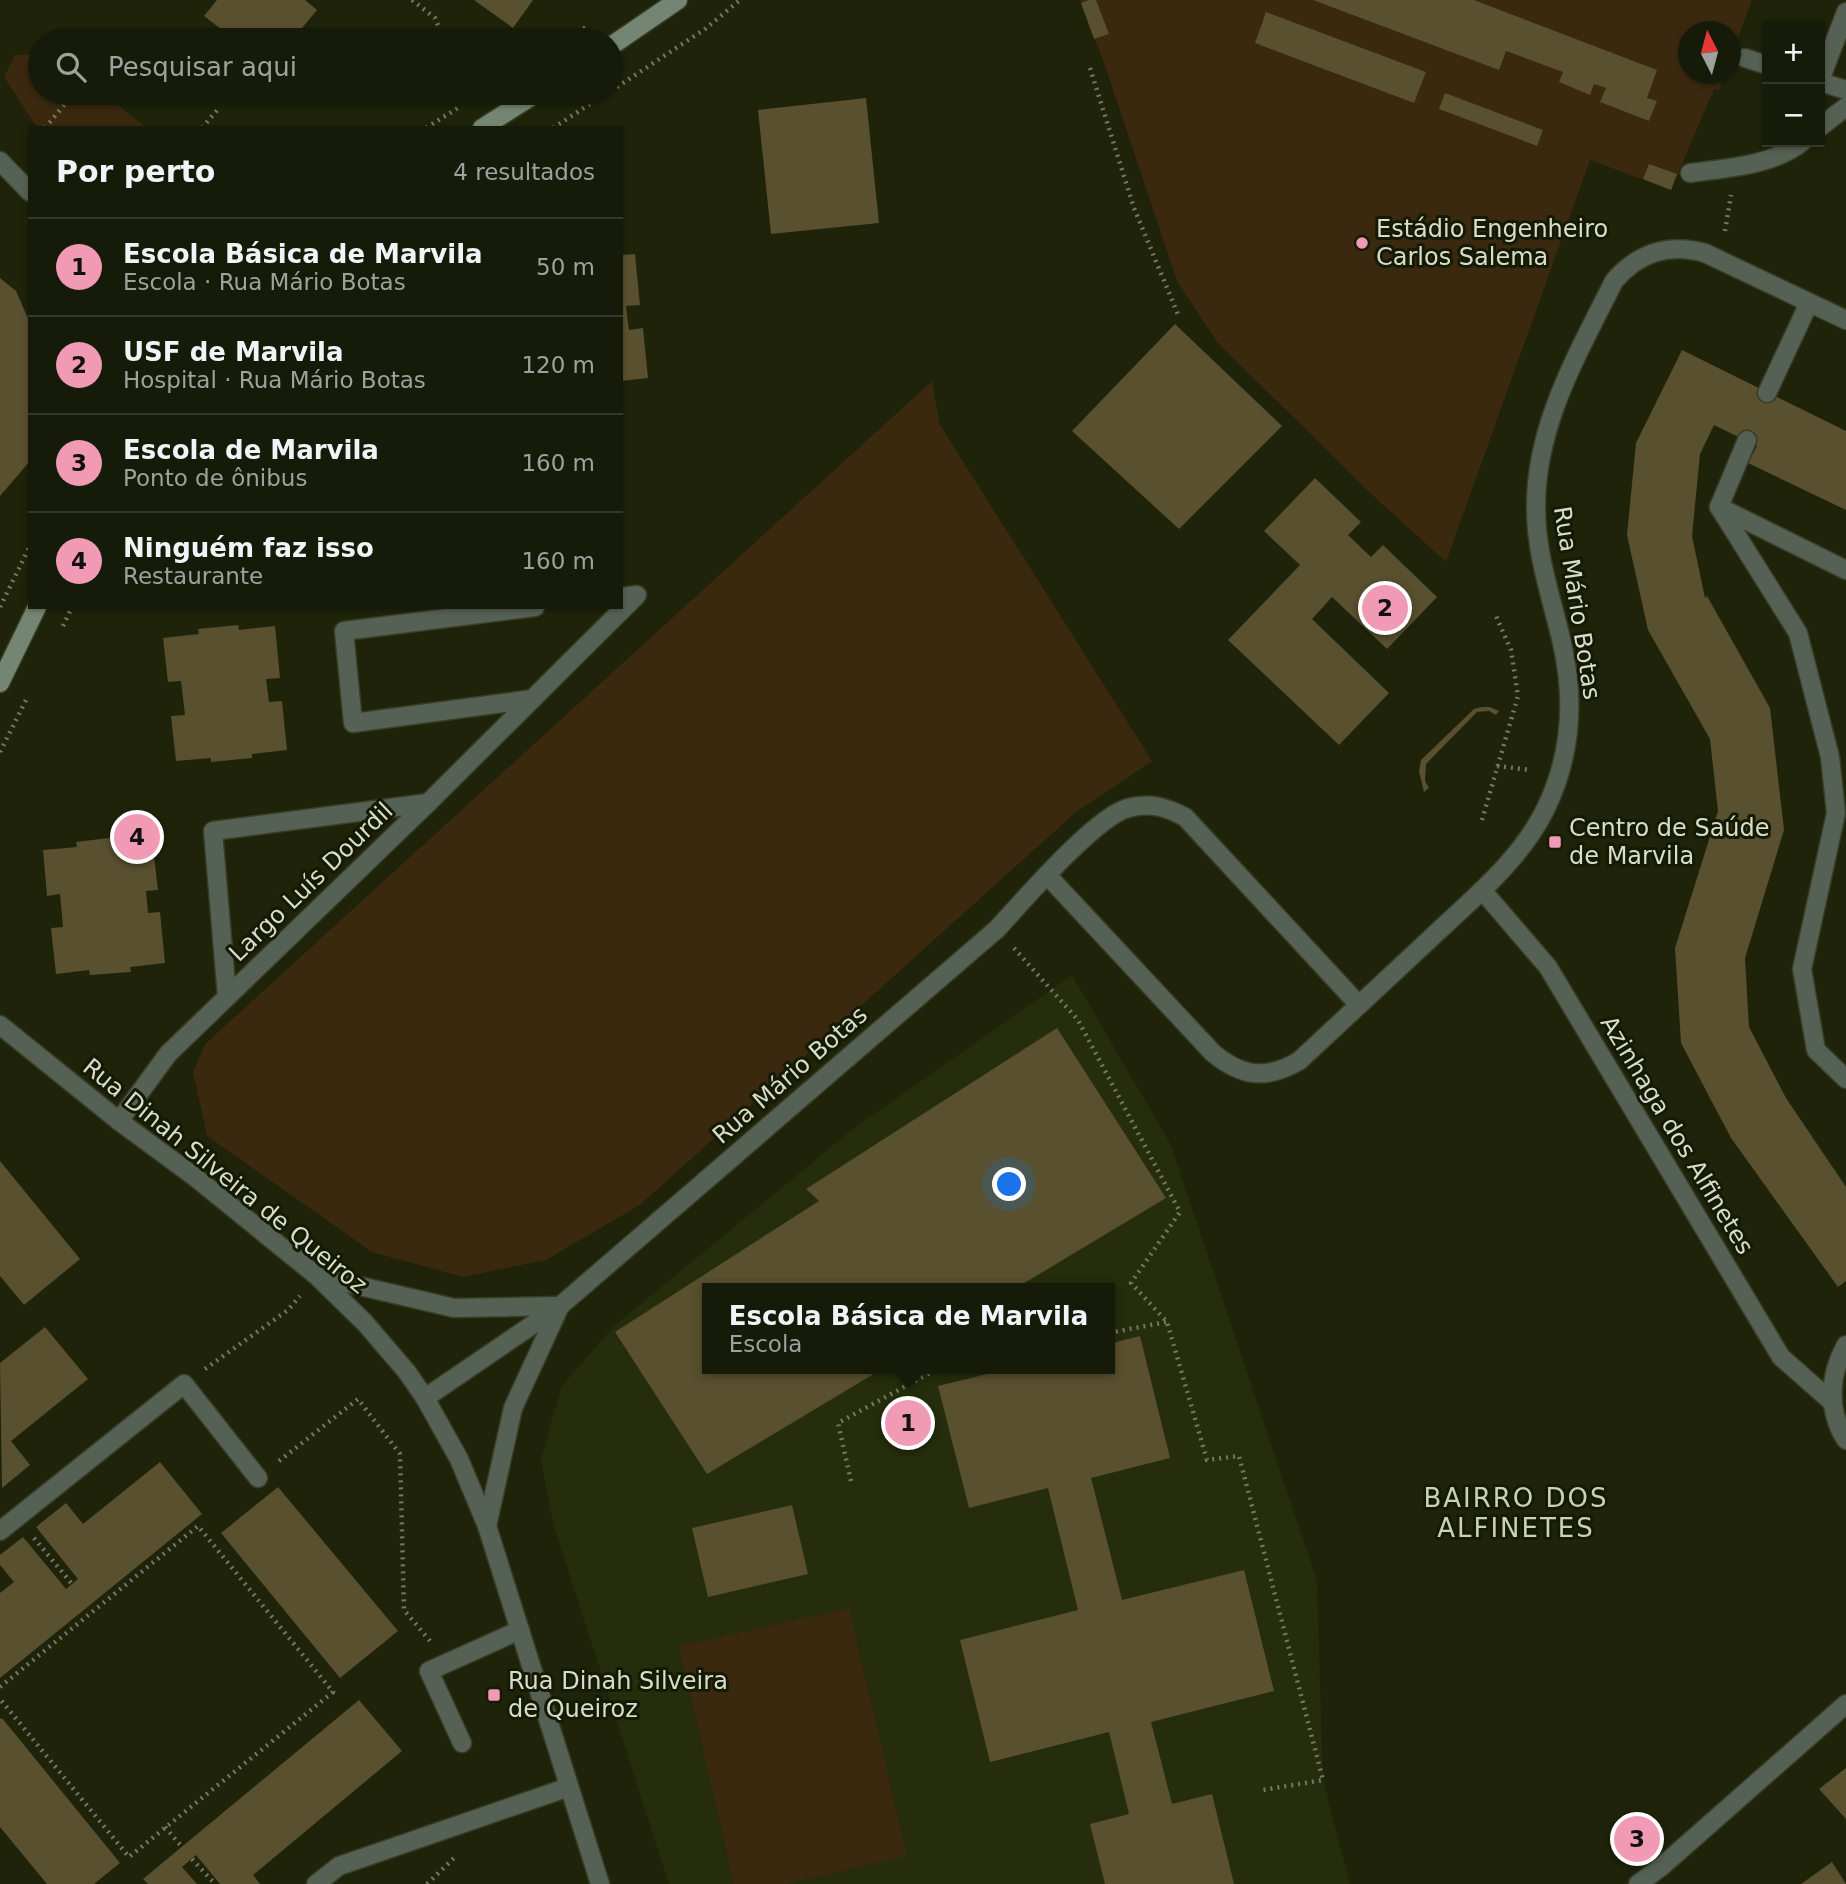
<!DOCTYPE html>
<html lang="pt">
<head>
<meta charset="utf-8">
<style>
	:root { --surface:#161a08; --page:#232716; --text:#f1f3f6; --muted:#9ea19c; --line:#353829; --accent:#f09ab6 }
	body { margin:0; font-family:"DejaVu Sans",sans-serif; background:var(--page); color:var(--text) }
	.controls { position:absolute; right:21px; top:21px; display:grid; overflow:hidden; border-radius:0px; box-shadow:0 2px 5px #0004 }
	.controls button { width:63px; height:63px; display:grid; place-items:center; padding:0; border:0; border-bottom:2px solid var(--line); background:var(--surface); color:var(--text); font:35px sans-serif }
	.compass { position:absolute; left:1678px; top:21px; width:63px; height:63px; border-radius:50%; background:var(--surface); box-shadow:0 2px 5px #0004; rotate:354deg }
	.you { position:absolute; left:1010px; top:1185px; width:24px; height:24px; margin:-18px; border:5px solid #fff; border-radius:50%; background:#1a73e8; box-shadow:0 0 0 10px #1a73e833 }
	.badge { display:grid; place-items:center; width:46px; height:46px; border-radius:50%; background:var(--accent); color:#111; font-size:23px; font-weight:700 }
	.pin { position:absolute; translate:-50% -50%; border:4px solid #fff; box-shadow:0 2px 7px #0006 }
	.popup { position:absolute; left:702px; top:1283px; width:413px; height:91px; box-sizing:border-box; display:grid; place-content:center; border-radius:0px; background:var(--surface); filter:drop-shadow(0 2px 5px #0005); font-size:23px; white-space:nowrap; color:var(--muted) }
	.popup b { font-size:26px; color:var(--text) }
	.popup::after { content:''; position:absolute; left:50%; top:100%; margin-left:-14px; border:14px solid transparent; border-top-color:var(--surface) }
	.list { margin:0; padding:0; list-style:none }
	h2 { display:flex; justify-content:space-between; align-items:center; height:91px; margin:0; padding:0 28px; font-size:30px }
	h2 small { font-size:23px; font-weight:400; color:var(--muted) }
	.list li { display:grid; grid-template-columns:46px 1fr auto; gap:21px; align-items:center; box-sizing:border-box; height:98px; padding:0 28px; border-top:2px solid var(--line) }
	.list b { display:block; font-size:26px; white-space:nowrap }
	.list p { margin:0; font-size:23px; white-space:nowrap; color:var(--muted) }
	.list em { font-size:23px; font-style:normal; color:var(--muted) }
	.icon { flex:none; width:38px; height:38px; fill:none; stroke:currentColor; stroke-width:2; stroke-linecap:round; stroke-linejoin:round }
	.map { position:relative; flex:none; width:1846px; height:1884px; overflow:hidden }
	.search { position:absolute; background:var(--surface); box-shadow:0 2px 5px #0004; left:28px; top:28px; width:595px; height:77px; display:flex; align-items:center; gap:18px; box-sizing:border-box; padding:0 24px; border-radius:38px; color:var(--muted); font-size:26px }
	.panel { position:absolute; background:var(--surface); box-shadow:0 2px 5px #0004; left:28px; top:126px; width:595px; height:483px; border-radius:0px }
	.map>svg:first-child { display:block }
	.built { fill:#262d0c; fill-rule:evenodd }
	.green { fill:#3a280f }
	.building { fill:#58502f }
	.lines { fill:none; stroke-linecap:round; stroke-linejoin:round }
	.service-casing { stroke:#383d25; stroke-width:21 }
	.minor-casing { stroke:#383d25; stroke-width:21 }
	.secondary-casing { stroke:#383d25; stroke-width:21 }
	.path { stroke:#737864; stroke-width:4.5; stroke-dasharray:2 5; stroke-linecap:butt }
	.service { stroke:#566155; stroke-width:18 }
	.minor { stroke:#566155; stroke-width:18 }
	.secondary { stroke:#748673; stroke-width:18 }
	.poi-dot { fill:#f09ab6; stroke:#151a03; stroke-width:2.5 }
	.labels { text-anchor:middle; stroke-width:6; stroke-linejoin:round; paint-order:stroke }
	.poi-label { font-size:24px; fill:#d8dccd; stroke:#151a03; text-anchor:start }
	.street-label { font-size:24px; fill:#d8dccd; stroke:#151a03 }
	.neighbourhood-label { font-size:26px; letter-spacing:2px; fill:#cad2b4; stroke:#151a03 }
</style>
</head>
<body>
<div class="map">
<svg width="1846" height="1884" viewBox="0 0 1846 1884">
	<rect width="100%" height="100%" fill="#1e230a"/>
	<path class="built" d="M1072 975 1171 1145 1317 1581 1323 1780 1350 1884H669L553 1523 541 1460 561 1387 614 1326 854 1128ZM707 1288H1109V1369H707Z"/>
	<g class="green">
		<polygon points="1080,0 1752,0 1731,58 1730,32 1688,32 1688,74 1725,74 1719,90 1714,89 1671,190 1590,160 1446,562 1370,493 1217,342 1177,281 1104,63"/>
		<polygon points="40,54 40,93 102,93 147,128 40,128 34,123 4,77 15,55"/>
		<polygon points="932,381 940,425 1152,761 1075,813 640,1205 546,1260 463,1277 372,1252 207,1136 193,1072 205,1044"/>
		<polygon points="849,1608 907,1856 786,1884 734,1884 679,1646"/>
	</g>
	<g class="building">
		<polygon points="217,0 305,0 317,10 292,40 235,40 204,16"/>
		<polygon points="474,0 533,0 513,28"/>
		<polygon points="1089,0 1096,0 1109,34 1094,39 1081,3"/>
		<polygon points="1313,0 1474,0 1657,70 1647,98 1657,101 1649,121 1600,102 1606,88 1594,84 1590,95 1559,82 1563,72 1506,51 1499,70"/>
		<polygon points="1266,12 1426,72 1414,103 1255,43"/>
		<polygon points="1445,93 1543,130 1537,146 1439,109"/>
		<polygon points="866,98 879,223 771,234 758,110"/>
		<polygon points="1649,164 1677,174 1671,190 1643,179"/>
		<polygon points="635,254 640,305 626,306 629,330 643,328 648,378 621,381 621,255"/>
		<polygon points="0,278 16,291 30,323 30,461 0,496"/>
		<polygon points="1175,324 1282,426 1179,529 1072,431"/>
		<polygon points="1682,350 1846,431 1846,510 1748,463 1757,446 1714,425 1700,454 1692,536 1705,598 1707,596 1770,708 1784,830 1745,958 1749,1027 1786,1098 1846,1187 1846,1281 1838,1287 1731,1138 1681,1043 1675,948 1718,811 1710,739 1648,630 1627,535 1636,443"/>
		<polygon points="1315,478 1361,522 1348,535 1371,557 1383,545 1437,597 1387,649 1332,597 1312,619 1389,693 1339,745 1228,640 1300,565 1264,531"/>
		<polygon points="238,625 239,630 275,626 280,678 266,679 269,702 282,701 287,750 252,754 252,758 211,762 211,758 176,761 171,716 185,715 181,681 168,682 163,638 199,634 198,629"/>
		<polygon points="1482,707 1490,707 1499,711 1496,715 1489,711 1477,712 1426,764 1425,781 1429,788 1424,792 1419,771 1421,760 1474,709"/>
		<polygon points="117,837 118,842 152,839 158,890 146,891 148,913 160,912 165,963 130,967 131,972 90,975 89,970 56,974 51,928 63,927 60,894 47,896 43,850 77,847 76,842"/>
		<polygon points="1057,1028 1166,1198 1016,1288 707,1288 707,1369 882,1369 707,1474 615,1332 819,1201 806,1189"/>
		<polygon points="0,1161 80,1259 24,1305 0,1276"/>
		<polygon points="45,1327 88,1379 11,1441 30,1465 2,1488 0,1363"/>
		<polygon points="1140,1336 1170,1458 1091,1478 1122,1600 1244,1570 1274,1691 1151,1722 1172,1804 1212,1794 1234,1884 1105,1884 1090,1824 1129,1814 1109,1732 990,1762 960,1640 1078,1610 1048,1488 969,1508 938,1386 1008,1369 1109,1369 1109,1344"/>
		<polygon points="160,1462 202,1514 0,1678 0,1593 14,1582 0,1565 0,1555 23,1537 66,1589 78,1579 36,1527 66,1503 83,1524"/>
		<polygon points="278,1487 398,1631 340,1678 221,1533"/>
		<polygon points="792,1505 808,1574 708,1597 692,1528"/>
		<polygon points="359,1700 402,1751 253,1875 260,1884 220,1884 196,1855 182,1867 197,1884 148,1884 143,1879"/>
		<polygon points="2,1718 120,1863 94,1884 47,1884 0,1827 0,1719"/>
		<polygon points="1846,1768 1846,1819 1819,1789"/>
		<polygon points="1832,1862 1846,1884 1801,1884"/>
	</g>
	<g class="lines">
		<defs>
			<g id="service">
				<polyline points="1745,58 1767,65"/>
				<polyline points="1820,127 1846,107"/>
				<path d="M1690 173C1726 168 1772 166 1802 142"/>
				<polyline points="1767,393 1809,303"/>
				<polyline points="462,1743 429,1671 520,1630"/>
			</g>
			<g id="minor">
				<polyline points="1820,80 1846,12"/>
				<polyline points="1820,82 1846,90"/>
				<polyline points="0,161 30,192"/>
				<polyline points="1719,507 1798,633 1830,757 1836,813 1802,969 1816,1050 1846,1079"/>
				<polyline points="1719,507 1846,570"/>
				<polyline points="1719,507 1747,440"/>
				<polyline points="533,699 353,723 344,631 535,607"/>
				<path d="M1047 875 1213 1053C1242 1077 1266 1080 1299 1061 1343 1020 1387 979 1431 938 1472 899 1521 860 1546 808 1571 756 1575 700 1562 643 1552 599 1536 555 1536 509 1535 425 1578 354 1614 281 1639 252 1668 243 1705 253L1846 320"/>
				<polyline points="1482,890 1548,967 1781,1357 1832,1402"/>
				<polyline points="227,997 213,831 428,803"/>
				<polyline points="0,1025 119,1121 195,1177 317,1276 365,1323 407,1372 425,1398 459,1459 487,1526 600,1884"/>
				<polyline points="119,1121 168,1054 428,803 637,595 621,597"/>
				<polyline points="317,1276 454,1308 560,1306 513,1408 487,1526"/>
				<path d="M1846 1345C1829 1375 1827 1410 1846 1440"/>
				<path d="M425 1398 560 1306 997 929C1023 901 1095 817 1128 808 1150 802 1166 807 1185 817L1359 1005"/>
				<polyline points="0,1531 184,1384 258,1478"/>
				<polyline points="316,1884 339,1866 569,1787"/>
				<polyline points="1638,1884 1661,1867 1846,1704"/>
			</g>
			<g id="secondary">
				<polyline points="611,46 678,0"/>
				<polyline points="482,128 537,93"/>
				<polyline points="0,683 37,607"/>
			</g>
		</defs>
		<use href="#service" class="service-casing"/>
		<use href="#minor" class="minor-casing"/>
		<use href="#secondary" class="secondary-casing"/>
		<g class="path">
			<polyline points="412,0 435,18 444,40"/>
			<polyline points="116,40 124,31"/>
			<polyline points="566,40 589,25"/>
			<polyline points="1090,68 1134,208 1179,317"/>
			<polyline points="611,91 705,29 740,0"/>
			<polyline points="45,128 74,93"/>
			<polyline points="202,128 218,109"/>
			<polyline points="426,128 461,106"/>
			<polyline points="553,128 607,93"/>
			<polyline points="1725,231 1731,195"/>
			<polyline points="0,607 30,546"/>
			<polyline points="63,626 72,607"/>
			<polyline points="0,752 28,696"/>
			<polyline points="1497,766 1531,770"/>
			<polyline points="1482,820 1518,696 1511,650 1496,616"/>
			<polyline points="1014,948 1078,1020 1180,1212 1131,1283 1167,1322 1207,1460 1239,1456 1323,1780 1263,1790"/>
			<polyline points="1109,1333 1166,1322"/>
			<polyline points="205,1369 288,1310 300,1296"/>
			<polyline points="279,1461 358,1399 400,1454 404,1610 430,1641"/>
			<polyline points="851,1481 838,1423 937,1369"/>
			<polyline points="34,1538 72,1584"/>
			<polyline points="0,1687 198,1526 333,1692 129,1857 0,1699"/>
			<polyline points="165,1827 182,1847"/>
			<polyline points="192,1859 215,1884"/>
			<polyline points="427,1884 454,1858"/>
		</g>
		<use href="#service" class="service"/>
		<use href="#minor" class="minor"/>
		<use href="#secondary" class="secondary"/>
	</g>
	<g class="poi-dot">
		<circle cx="1362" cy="243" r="7"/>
		<rect x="1548" y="835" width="14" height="14" rx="3.5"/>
		<rect x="487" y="1688" width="14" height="14" rx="3.5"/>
	</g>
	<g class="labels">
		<g class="poi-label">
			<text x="1376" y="237">Estádio Engenheiro<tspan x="1376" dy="28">Carlos Salema</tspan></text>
			<text x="1569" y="836">Centro de Saúde<tspan x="1569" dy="28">de Marvila</tspan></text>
			<text x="508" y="1689">Rua Dinah Silveira<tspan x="508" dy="28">de Queiroz</tspan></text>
		</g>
		<g class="street-label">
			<text transform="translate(1577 603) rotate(81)" y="8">Rua Mário Botas</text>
			<text transform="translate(311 882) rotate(-44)" y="8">Largo Luís Dourdil</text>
			<text transform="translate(790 1075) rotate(-41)" y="8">Rua Mário Botas</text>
			<text transform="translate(1677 1135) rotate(59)" y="8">Azinhaga dos Alfinetes</text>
			<text transform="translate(225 1176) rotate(39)" y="8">Rua Dinah Silveira de Queiroz</text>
		</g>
		<g class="neighbourhood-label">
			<text x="1516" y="1507">BAIRRO DOS<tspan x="1516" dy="30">ALFINETES</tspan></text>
		</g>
	</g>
</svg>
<div class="controls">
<button>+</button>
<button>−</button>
</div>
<svg class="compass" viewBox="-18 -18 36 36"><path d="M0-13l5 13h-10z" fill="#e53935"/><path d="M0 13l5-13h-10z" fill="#9ea19c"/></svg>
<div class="you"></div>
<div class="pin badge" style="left:908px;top:1423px">1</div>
<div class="popup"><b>Escola Básica de Marvila</b>Escola</div>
<div class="pin badge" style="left:1385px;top:608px">2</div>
<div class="pin badge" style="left:1637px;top:1839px">3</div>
<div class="pin badge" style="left:137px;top:837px">4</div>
<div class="search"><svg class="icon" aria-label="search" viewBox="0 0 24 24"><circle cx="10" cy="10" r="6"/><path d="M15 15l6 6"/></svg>Pesquisar aqui</div>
<section class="panel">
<h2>Por perto<small>4 resultados</small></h2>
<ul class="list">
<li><span class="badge">1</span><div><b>Escola Básica de Marvila</b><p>Escola · Rua Mário Botas</p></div><em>50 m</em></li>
<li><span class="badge">2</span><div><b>USF de Marvila</b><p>Hospital · Rua Mário Botas</p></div><em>120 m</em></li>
<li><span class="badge">3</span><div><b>Escola de Marvila</b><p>Ponto de ônibus</p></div><em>160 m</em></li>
<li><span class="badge">4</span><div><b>Ninguém faz isso</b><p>Restaurante</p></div><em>160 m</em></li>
</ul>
</section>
</div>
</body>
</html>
